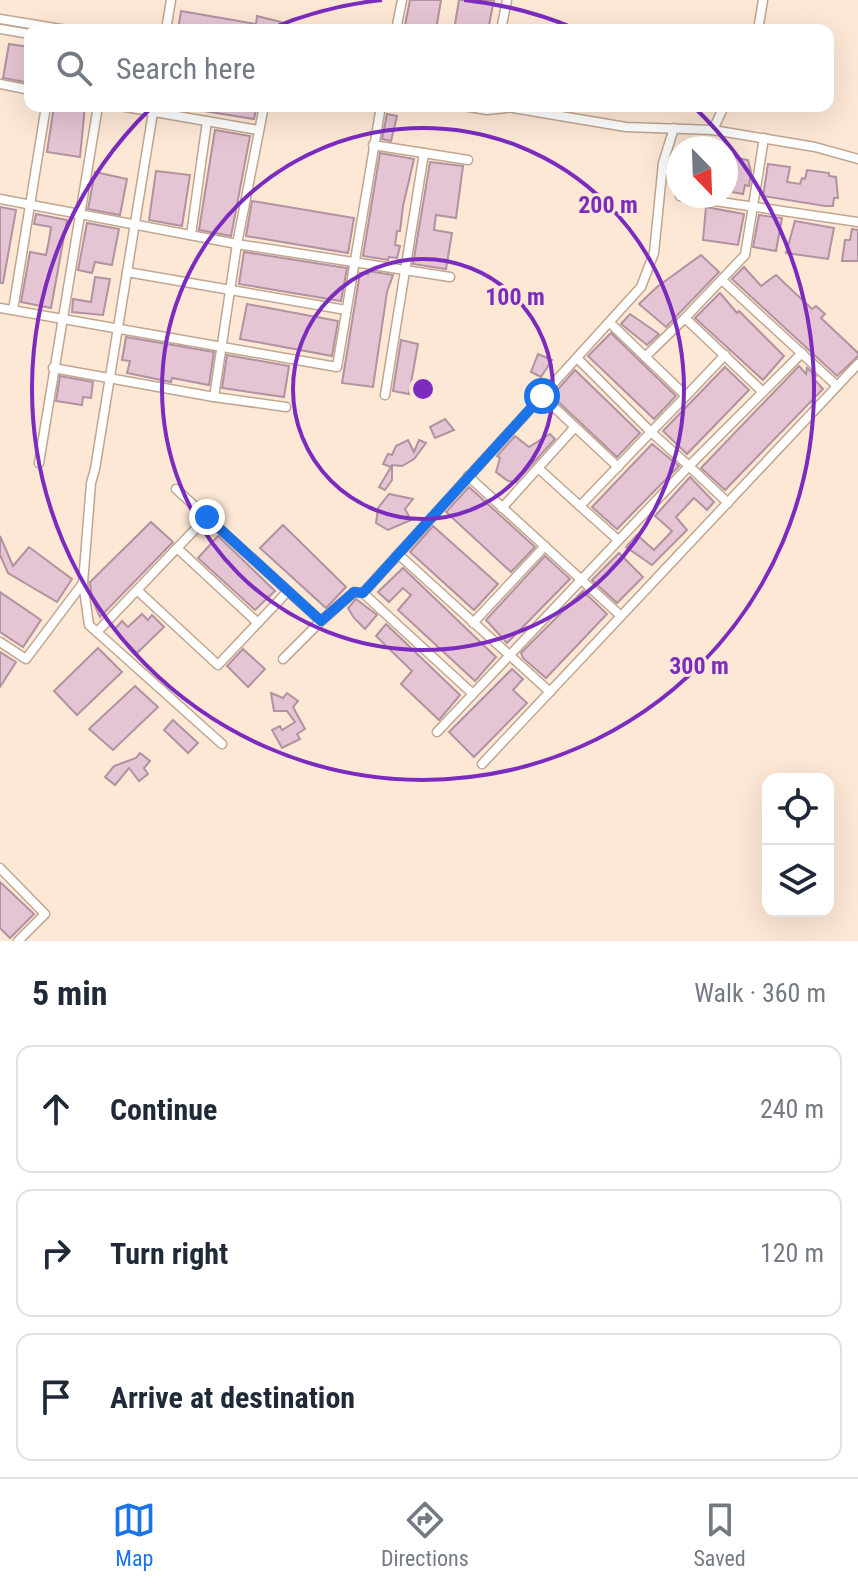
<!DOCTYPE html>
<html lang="en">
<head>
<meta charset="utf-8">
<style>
	:root { --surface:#fff; --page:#f6f6f7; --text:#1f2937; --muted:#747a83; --line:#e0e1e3; --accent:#1a73e8 }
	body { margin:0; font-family:"Roboto Condensed",sans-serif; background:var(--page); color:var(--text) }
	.controls { position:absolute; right:24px; bottom:24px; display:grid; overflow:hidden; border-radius:16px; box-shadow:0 8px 32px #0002 }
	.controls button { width:72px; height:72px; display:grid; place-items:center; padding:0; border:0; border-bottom:2px solid var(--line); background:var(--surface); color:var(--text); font:40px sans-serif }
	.compass { position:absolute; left:666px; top:136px; width:72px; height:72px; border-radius:50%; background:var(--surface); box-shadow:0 8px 32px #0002; rotate:157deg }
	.stop { position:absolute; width:24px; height:24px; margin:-18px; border:6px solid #1a73e8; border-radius:50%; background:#fff }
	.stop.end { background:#1a73e8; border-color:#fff; box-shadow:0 2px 8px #0008 }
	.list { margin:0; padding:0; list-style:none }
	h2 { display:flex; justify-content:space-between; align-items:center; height:104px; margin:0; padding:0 32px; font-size:34px }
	h2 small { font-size:26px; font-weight:400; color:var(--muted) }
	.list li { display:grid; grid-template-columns:52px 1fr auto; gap:24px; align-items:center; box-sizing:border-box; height:128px; margin:0 16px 16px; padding:0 16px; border:2px solid var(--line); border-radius:16px }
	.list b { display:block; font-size:30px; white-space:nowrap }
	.list em { font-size:26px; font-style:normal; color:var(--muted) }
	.icon { flex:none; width:44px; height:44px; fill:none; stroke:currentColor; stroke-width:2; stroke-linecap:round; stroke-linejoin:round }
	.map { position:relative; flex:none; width:858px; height:941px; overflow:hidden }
	.search { position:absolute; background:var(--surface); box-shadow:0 8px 32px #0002; left:24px; right:24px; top:24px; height:88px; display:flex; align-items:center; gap:20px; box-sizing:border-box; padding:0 28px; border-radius:16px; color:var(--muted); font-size:30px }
	.sheet { height:536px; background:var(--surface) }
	nav { display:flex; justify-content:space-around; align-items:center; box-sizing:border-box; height:112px; border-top:2px solid var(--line); background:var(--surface); font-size:22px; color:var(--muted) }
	nav a { display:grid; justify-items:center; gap:4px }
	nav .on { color:var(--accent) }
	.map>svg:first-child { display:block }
	.building { fill:#e5c4d3; stroke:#b192a0; stroke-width:2 }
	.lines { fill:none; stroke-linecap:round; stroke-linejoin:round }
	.minor-casing { stroke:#c0a691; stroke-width:11 }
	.minor { stroke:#fff; stroke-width:8 }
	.route { stroke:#1a73e8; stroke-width:10 }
	.ring { fill:none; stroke:#7b2cbf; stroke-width:4 }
	.centre { fill:#7b2cbf; stroke:#fde8d6; stroke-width:4 }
	.ring-label { font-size:24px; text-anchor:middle; font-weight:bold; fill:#7b2cbf; stroke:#fde8d6; stroke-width:6; stroke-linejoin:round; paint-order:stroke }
</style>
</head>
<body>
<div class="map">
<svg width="858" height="941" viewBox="0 0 858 941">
	<rect width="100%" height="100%" fill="#fde8d6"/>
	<g class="building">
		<polygon points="410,0 441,0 436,30 404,30"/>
		<polygon points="459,0 494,0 488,30 454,30"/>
		<polygon points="181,11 256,24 257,16 281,22 279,30 178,30"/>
		<polygon points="9,44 30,47 30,83 3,78"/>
		<polygon points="54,106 85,106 80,157 47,152"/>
		<polygon points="197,106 257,106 254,119 197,110"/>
		<polygon points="387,114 397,116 391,141 382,139"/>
		<polygon points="215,130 250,136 231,236 199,230"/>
		<polygon points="380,153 414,159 403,206 400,231 397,231 395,245 400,246 397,258 389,257 388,260 363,256"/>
		<polygon points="726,156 748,160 751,172 749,186 745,185 743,194 726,191"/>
		<polygon points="430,162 463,166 456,218 436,215 434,230 452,233 446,269 413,264"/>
		<polygon points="768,164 790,167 787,182 800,184 802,178 805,179 807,170 829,173 829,176 836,177 838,198 834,198 833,206 825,206 763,196"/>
		<polygon points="156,171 190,175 182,226 149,220"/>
		<polygon points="95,172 127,179 120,215 88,209"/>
		<polygon points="252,201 354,218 348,253 246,236"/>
		<polygon points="0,207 16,210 3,283 0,283"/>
		<polygon points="706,207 744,214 738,245 703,240"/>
		<polygon points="36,214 67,220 51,308 21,302 30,252 46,255 49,240 51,227 34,224"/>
		<polygon points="759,215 782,218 776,251 753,247"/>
		<polygon points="795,221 834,228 828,259 786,253"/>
		<polygon points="87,223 119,229 112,265 95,262 92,273 78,270"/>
		<polygon points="852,229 858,230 858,261 842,261 845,240 850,240"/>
		<polygon points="244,252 347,268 341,301 239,284"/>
		<polygon points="701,255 719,272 666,327 639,304 657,287"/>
		<polygon points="744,267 761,286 776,275 812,309 816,306 825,314 821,318 858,353 858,356 837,376 732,279"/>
		<polygon points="368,271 393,275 387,292 373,387 342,383 360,273 368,274"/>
		<polygon points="95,277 110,279 103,315 72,312 73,299 91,302"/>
		<polygon points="720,293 737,313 739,311 784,356 763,380 695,318"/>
		<polygon points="247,304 338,321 332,356 240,339"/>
		<polygon points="630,314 659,334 647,345 621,324"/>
		<polygon points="611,333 676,396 654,419 588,356"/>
		<polygon points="126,337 214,352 209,385 172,378 171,382 127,373 130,361 122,360"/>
		<polygon points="401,340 418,344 409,394 393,391"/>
		<polygon points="538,354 552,360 541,377 531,372"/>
		<polygon points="227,355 289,366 284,397 222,388"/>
		<polygon points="799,366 806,374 807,368 816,376 814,379 823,389 725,490 701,468"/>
		<polygon points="725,367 749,390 687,454 663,431"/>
		<polygon points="575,370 640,433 617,457 552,396"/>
		<polygon points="60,376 93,382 91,398 83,397 82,405 56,401"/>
		<polygon points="445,419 454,430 435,438 430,427"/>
		<polygon points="550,434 555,439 516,482 508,481 496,472 500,458 497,456 515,436 529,447"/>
		<polygon points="408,440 414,452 419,440 426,443 414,459 402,466 392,465 392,480 385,490 379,487 391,467 383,464 388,454 392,455 396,446"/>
		<polygon points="652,444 679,466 617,529 592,507"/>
		<polygon points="690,477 714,502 707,510 694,498 676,517 687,530 652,565 626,547 637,535 654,550 672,531 655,516"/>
		<polygon points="469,487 535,547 511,572 446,512"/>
		<polygon points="389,494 413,499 405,509 411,520 388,530 376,523 378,508"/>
		<polygon points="151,522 173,542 100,617 92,599 90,582"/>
		<polygon points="283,525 346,587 326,608 260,548"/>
		<polygon points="433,526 498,584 474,610 410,552"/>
		<polygon points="0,536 13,566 29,547 72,579 57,602 8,573 0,555"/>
		<polygon points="218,536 275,591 255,610 198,558"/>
		<polygon points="619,553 643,577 617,603 592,580"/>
		<polygon points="545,556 570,579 507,643 486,620"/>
		<polygon points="403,568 496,657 475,681 398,610 411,595 403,588 389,602 378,592"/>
		<polygon points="583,591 607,614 546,678 523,658 521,653"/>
		<polygon points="0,592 41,620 23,647 0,632"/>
		<polygon points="356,599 377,615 365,629 354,618 348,608"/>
		<polygon points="142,614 148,620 152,615 164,627 137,653 114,630 122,621 128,627"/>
		<polygon points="386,624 460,695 439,720 401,684 412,671 376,636"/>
		<polygon points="98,648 122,672 77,715 54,691"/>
		<polygon points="243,649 265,669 248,687 227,666"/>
		<polygon points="0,652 16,662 0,687"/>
		<polygon points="512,669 523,679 513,690 527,703 474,757 449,732"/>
		<polygon points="135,686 158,707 113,750 89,729"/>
		<polygon points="271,693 283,698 287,693 298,701 293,707 305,729 297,734 300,739 282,748 272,730 280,726 282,730 295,722 287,711 274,711"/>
		<polygon points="173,720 198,743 188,753 164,730"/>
		<polygon points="140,753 150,761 144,768 148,774 139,781 129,768 115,785 105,777 114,766 136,758"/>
		<polygon points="0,882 34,914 10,938 0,928"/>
	</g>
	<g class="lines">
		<defs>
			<g id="minor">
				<polyline points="0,19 67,30"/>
				<polyline points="0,29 30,34"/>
				<polyline points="166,30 171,0"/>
				<polyline points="396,30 402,0"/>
				<polyline points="501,30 507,0"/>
				<polyline points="758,30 763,0"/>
				<polyline points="0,84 30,90"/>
				<polyline points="120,106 258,130"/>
				<polyline points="154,106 95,469 91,483 83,583 89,625 222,744"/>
				<polyline points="463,106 487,110 506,108"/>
				<polyline points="501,106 626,127 713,130 815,147 858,159"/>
				<polyline points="713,130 724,106"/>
				<polyline points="373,145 468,160"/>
				<polyline points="680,196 858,222"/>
				<polyline points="0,199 237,244 264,106"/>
				<polyline points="191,235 207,121"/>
				<polyline points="127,272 346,310"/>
				<polyline points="722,280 837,386"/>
				<polyline points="0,308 337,367 381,106"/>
				<polyline points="13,310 46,106"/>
				<polyline points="685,318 745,255 764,138"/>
				<polyline points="645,357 685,318 763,392"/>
				<polyline points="577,358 651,432 686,396 609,322"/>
				<polyline points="53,368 214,397 286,407"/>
				<polyline points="385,395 424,153"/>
				<polyline points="542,396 618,467"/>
				<polyline points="686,396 725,355"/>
				<polyline points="214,397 237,244 450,277"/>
				<polyline points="39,463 98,106"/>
				<polyline points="538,468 580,506"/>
				<polyline points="468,476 621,616"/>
				<polyline points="176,489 321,621"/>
				<polyline points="502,508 575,427"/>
				<polyline points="207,517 177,548 258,623"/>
				<polyline points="618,540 580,506 651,432 689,466 802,353"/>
				<polyline points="398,554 550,692"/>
				<polyline points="137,590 218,665 288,591"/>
				<polyline points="363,593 473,694"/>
				<polyline points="473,623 545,546"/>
				<polyline points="97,632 177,548"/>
				<polyline points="0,642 26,659 83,583"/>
				<polyline points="283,659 321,621 354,592 363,593 641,287 654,253 663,163 674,128"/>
				<polyline points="437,732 689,466 728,503"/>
				<polyline points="482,764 858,364"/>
				<polyline points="0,868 45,914 18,941"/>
			</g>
		</defs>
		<use href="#minor" class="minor-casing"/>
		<use href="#minor" class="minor"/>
	</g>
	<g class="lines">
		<polyline class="route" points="207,517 321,621 354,592 363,593 542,396"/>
	</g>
	<g class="ring">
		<circle cx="423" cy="389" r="130"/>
		<circle cx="423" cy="389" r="261"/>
		<path d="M270 29A391 391 0 0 1 382 0M464 0A391 391 0 0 1 576 29M695 108A391 391 0 1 1 151 108"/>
	</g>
	<circle cx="423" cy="389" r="12" class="centre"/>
	<g class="ring-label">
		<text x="608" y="213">200 m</text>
		<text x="515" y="305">100 m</text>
		<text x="699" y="674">300 m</text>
	</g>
</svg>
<div class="controls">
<button><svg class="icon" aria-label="locate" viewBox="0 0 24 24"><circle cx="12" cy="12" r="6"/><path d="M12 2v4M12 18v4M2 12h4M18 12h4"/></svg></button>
<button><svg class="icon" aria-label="layers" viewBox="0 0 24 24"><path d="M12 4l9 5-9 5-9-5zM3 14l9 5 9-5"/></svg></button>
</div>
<svg class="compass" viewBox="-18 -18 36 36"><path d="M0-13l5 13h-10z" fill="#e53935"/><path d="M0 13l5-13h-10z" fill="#747a83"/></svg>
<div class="stop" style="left:542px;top:396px"></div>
<div class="stop end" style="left:207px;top:517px"></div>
<div class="search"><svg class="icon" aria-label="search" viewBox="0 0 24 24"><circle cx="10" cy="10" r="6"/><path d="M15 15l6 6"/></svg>Search here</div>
</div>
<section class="sheet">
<h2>5 min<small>Walk · 360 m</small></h2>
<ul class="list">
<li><svg class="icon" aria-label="ahead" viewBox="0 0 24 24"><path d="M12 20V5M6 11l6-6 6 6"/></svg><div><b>Continue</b></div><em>240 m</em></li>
<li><svg class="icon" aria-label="right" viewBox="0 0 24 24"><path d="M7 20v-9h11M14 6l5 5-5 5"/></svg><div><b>Turn right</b></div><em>120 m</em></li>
<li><svg class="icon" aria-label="arrive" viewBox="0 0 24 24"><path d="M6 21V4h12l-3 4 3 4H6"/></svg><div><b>Arrive at destination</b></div></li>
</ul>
</section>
<nav>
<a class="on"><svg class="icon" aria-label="map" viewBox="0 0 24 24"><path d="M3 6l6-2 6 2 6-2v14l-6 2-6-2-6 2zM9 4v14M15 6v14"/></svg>Map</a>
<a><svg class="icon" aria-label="directions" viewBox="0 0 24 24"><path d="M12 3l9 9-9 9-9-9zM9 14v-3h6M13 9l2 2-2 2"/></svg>Directions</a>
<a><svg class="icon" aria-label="saved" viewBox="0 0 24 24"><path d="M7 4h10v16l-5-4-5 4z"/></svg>Saved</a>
</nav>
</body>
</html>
